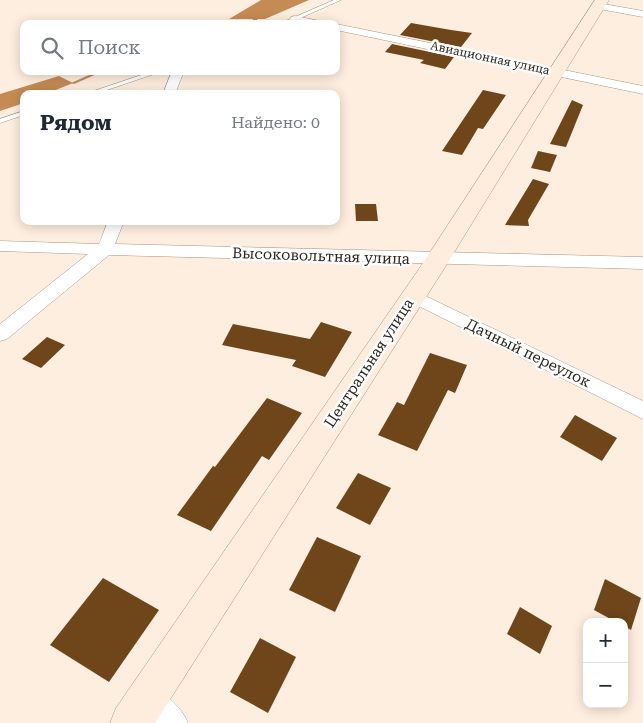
<!DOCTYPE html>
<html lang="ru">
<head>
<meta charset="utf-8">
<style>
	:root { --surface:#fff; --page:#f2f2f3; --text:#1f2937; --muted:#747a83; --line:#e0e1e3 }
	body { margin:0; font-family:"Roboto Serif",serif; background:var(--page); color:var(--text) }
	.controls { position:absolute; right:15px; bottom:15px; display:grid; overflow:hidden; border-radius:10px; box-shadow:0 2px 12px #0003 }
	.controls button { width:45px; height:45px; display:grid; place-items:center; padding:0; border:0; border-bottom:1px solid var(--line); background:var(--surface); color:var(--text); font:25px sans-serif }
	.list { margin:0; padding:0; list-style:none }
	h2 { display:flex; justify-content:space-between; align-items:center; height:65px; margin:0; padding:0 20px; font-size:21px }
	h2 small { font-size:16px; font-weight:400; color:var(--muted) }
	.icon { flex:none; width:28px; height:28px; fill:none; stroke:currentColor; stroke-width:2; stroke-linecap:round; stroke-linejoin:round }
	.map { position:relative; flex:none; width:643px; height:723px; overflow:hidden }
	.search { position:absolute; background:var(--surface); box-shadow:0 2px 12px #0003; left:20px; top:20px; width:320px; height:55px; display:flex; align-items:center; gap:12px; box-sizing:border-box; padding:0 18px; border-radius:10px; color:var(--muted); font-size:19px }
	.panel { position:absolute; background:var(--surface); box-shadow:0 2px 12px #0003; left:20px; top:90px; width:320px; height:135px; border-radius:10px }
	.map>svg:first-child { display:block }
	.water { fill:#c58b54 }
	.lines { fill:none; stroke-linecap:round; stroke-linejoin:round }
	.stream { fill:#c58b54; fill-rule:evenodd }
	.building { fill:#6f451a }
	.lane-casing { stroke:#a99685; stroke-width:1 }
	.street-casing { stroke:#a99685; stroke-width:1 }
	.secondary-casing { stroke:#a99685; stroke-width:1 }
	.lane { fill:#fff; fill-rule:evenodd }
	.street { fill:#fff; fill-rule:evenodd }
	.secondary { fill:#feeddd; fill-rule:evenodd }
	.labels { text-anchor:middle; stroke-width:5; stroke-linejoin:round; paint-order:stroke }
	.far-street-label { font-size:12px; fill:#2e261f; stroke:#fefefe }
	.street-label { font-size:15px; fill:#2e261f; stroke:#fefefe }
</style>
</head>
<body>
<div class="map">
<svg width="643" height="723" viewBox="0 0 643 723">
	<rect width="100%" height="100%" fill="#feeedf"/>
	<g class="water">
		<polygon points="261,0 309,0 265,19 229,19"/>
		<polygon points="59,76 73,83 46,94 24,94 24,103 0,111 0,94"/>
	</g>
	<g class="lines">
		<g class="stream">
			<polygon points="255,18 258,19 251,24 246,24"/>
			<polygon points="98,71 104,71 74,84 71,83"/>
		</g>
	</g>
	<g class="building">
		<polygon points="411,23 451,30 472,33 461,47 400,35"/>
		<polygon points="392,44 454,57 445,69 420,63 424,60 385,52"/>
		<polygon points="483,90 506,95 483,129 478,128 462,155 442,151"/>
		<polygon points="572,100 583,105 566,147 550,144"/>
		<polygon points="538,151 557,155 550,172 531,168"/>
		<polygon points="533,179 549,184 528,220 529,226 505,225"/>
		<polygon points="355,204 376,204 378,221 356,221"/>
		<polygon points="321,322 352,332 325,377 292,366 296,360 222,345 233,324 310,339"/>
		<polygon points="47,337 65,345 41,368 22,359"/>
		<polygon points="430,353 467,365 455,393 448,390 417,451 378,435 397,402 404,405"/>
		<polygon points="267,398 302,413 269,460 262,456 211,531 177,515 213,466 215,467"/>
		<polygon points="575,415 617,438 602,461 560,437"/>
		<polygon points="358,473 391,488 370,525 336,508"/>
		<polygon points="317,537 361,556 335,612 289,590"/>
		<polygon points="103,578 159,610 109,682 50,645"/>
		<polygon points="605,579 641,598 631,630 624,626 624,622 616,622 594,610"/>
		<polygon points="520,607 552,626 540,654 507,634"/>
		<polygon points="260,638 296,657 268,713 230,692"/>
	</g>
	<g class="lines">
		<defs>
			<g id="lane">
				<polygon points="334,0 341,0 287,24 279,24"/>
				<polygon points="153,71 163,71 95,94 85,94"/>
				<polygon points="24,111 24,115 0,123 0,119"/>
			</g>
			<g id="street">
				<polygon points="598,3 643,11 643,17 594,8 593,6 594,4"/>
				<polygon points="295,16 325,22 326,24 303,24 291,21 290,19 291,17"/>
				<polygon points="336,24 643,86 643,94 336,30"/>
				<polygon points="172,71 184,71 175,94 163,94"/>
				<polygon points="108,221 124,221 115,244 643,257 643,269 109,255 7,339 0,341 0,324 88,254 0,251 0,241 99,244"/>
				<polygon points="413,290 643,401 643,419 407,300 404,296 407,292"/>
				<path d="M146 684C163 691 181 706 188 723H151L136 709 131 699 136 689Z"/>
			</g>
			<polygon id="secondary" points="595,0 609,0 442,272 155,723 110,723 116,708 421,266"/>
		</defs>
		<use href="#lane" class="lane-casing"/>
		<use href="#street" class="street-casing"/>
		<use href="#secondary" class="secondary-casing"/>
		<use href="#lane" class="lane"/>
		<use href="#street" class="street"/>
		<use href="#secondary" class="secondary"/>
	</g>
	<g class="labels">
		<g class="far-street-label">
			<text transform="translate(490 58) rotate(12)" y="4">Авиационная улица</text>
		</g>
		<g class="street-label">
			<text transform="translate(321 256) rotate(2)" y="5">Высоковольтная улица</text>
			<text transform="translate(528 353) rotate(26)" y="5">Дачный переулок</text>
			<text transform="translate(369 363) rotate(-57)" y="5">Центральная улица</text>
		</g>
	</g>
</svg>
<div class="controls">
<button>+</button>
<button>−</button>
</div>
<div class="search"><svg class="icon" aria-label="search" viewBox="0 0 24 24"><circle cx="10" cy="10" r="6"/><path d="M15 15l6 6"/></svg>Поиск</div>
<section class="panel">
<h2>Рядом<small>Найдено: 0</small></h2>
<ul class="list">
</ul>
</section>
</div>
</body>
</html>
